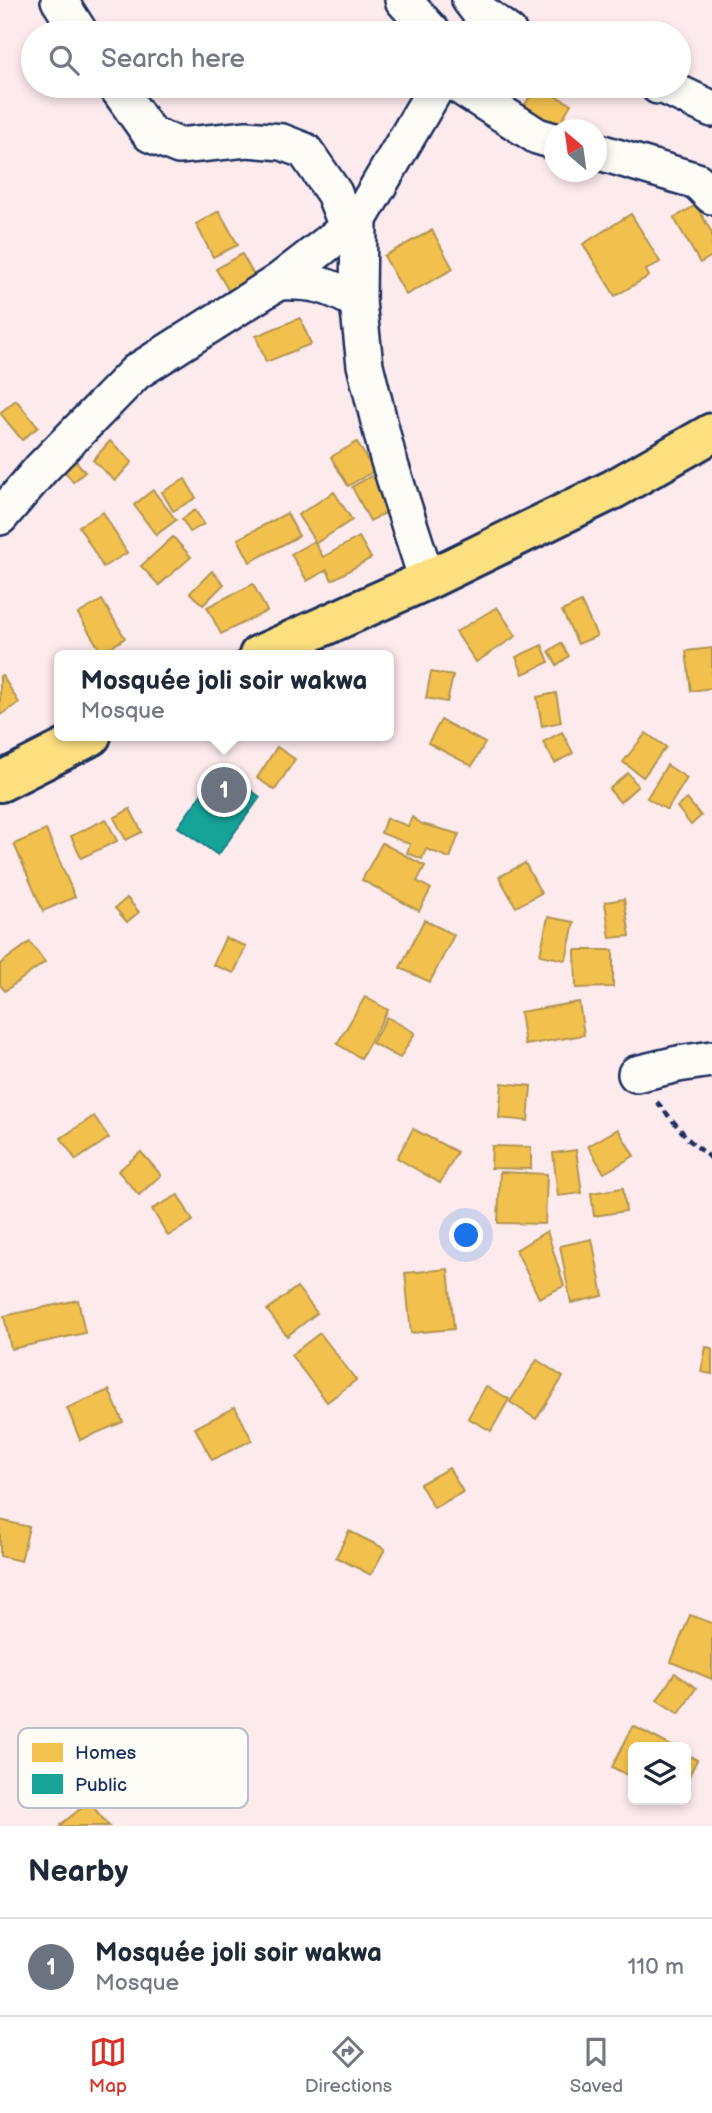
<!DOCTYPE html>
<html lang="en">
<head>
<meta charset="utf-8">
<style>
	:root { --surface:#fff; --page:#f6f6f7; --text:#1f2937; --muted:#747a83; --line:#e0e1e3; --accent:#d93025 }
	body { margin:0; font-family:"Balsamiq Sans",sans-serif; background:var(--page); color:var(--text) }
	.controls { position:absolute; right:21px; bottom:21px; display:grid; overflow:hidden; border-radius:10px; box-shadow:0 4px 10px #0003 }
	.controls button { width:63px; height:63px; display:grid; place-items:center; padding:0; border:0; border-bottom:2px solid var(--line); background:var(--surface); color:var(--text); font:35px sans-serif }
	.compass { position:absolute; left:544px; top:119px; width:63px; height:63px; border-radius:50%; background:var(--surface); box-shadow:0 4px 10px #0003; rotate:331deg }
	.you { position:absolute; left:467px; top:1236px; width:24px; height:24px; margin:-18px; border:5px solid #fff; border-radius:50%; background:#1a73e8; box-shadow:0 0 0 10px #1a73e833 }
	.badge { display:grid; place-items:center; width:46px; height:46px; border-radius:50%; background:var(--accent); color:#fff; font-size:23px; font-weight:700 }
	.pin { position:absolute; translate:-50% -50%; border:4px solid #fff; box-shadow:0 2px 7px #0006 }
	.popup { position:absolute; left:54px; top:650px; width:340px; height:91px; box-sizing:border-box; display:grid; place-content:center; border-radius:10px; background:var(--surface); filter:drop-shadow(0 2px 5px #0005); font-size:23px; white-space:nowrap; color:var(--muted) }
	.popup b { font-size:26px; color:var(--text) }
	.popup::after { content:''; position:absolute; left:50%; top:100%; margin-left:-14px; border:14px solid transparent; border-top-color:var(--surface) }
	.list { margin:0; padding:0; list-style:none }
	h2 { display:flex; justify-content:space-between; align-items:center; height:91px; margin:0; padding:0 28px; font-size:30px }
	h2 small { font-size:23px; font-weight:400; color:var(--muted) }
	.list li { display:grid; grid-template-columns:46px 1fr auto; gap:21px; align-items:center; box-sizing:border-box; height:98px; padding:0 28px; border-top:2px solid var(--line) }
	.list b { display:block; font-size:26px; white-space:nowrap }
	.list p { margin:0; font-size:23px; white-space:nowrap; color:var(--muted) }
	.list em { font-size:23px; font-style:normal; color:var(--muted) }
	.icon { flex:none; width:38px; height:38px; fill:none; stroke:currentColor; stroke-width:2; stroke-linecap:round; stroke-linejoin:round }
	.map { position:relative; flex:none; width:712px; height:1826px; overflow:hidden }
	.search { position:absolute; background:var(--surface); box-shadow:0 4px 10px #0003; left:21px; right:21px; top:21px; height:77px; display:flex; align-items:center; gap:18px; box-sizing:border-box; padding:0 24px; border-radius:38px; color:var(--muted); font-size:26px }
	.sheet { height:189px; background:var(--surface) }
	nav { display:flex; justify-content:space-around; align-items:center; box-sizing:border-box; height:98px; border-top:2px solid var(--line); background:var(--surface); font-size:19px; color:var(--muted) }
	nav a { display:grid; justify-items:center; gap:4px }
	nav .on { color:var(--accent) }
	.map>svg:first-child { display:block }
	.homes { fill:#f2c14e; stroke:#b29553; stroke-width:2 }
	.public { fill:#17a398; stroke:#188087; stroke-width:2 }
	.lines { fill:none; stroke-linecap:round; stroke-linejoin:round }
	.minor-casing { stroke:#1b2f5e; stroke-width:40 }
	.highway-casing { stroke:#1b2f5e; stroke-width:44 }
	.path { stroke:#1b2f5e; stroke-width:4.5; stroke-dasharray:7 5; stroke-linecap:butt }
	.minor { stroke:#fdfcf7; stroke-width:35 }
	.highway { stroke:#fce080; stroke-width:38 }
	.key { fill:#fdfcf7; stroke:#b9bec9; stroke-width:2 }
	.key-label { font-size:19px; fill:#1b2f5e }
</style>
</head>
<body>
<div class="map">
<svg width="712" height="1826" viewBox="0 0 712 1826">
	<rect width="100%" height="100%" fill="#fceaed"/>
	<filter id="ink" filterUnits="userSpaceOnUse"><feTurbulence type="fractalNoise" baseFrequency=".0143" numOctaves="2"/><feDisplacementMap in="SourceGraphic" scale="14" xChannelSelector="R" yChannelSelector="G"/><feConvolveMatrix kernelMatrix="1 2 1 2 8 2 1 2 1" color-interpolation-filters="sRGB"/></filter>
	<g filter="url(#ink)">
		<g class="homes">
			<polygon points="536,86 571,104 558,127 523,108"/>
			<polygon points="696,205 712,233 712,256 700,263 674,218"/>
			<polygon points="219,211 238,245 213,257 196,224"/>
			<polygon points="631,214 660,262 646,270 649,276 615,296 583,244"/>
			<polygon points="432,230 453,269 406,295 384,256"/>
			<polygon points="242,254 260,286 234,300 216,269"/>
			<polygon points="300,318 311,344 266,362 256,336"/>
			<polygon points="16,400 38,427 22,440 0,413"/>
			<polygon points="110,441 132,462 115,481 93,460"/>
			<polygon points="357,442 374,471 348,486 331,457"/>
			<polygon points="76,461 85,472 73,482 64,470"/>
			<polygon points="380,471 399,506 370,521 352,487"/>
			<polygon points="185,479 196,498 173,511 162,492"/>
			<polygon points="153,490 176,520 156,535 134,505"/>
			<polygon points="334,492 352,520 316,543 298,515"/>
			<polygon points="195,510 204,524 190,532 182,519"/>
			<polygon points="103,512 127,553 103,567 79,526"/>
			<polygon points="287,513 299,536 250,562 238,539"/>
			<polygon points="173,537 191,557 159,585 141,566"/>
			<polygon points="359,537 371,558 332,580 327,570 307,581 291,554 314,541 323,557"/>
			<polygon points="212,571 224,584 203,605 190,593"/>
			<polygon points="253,584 267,611 221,634 207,607"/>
			<polygon points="102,600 125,638 102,653 78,614"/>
			<polygon points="581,602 597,636 578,644 562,611"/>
			<polygon points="497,607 516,636 476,662 456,632"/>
			<polygon points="561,643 569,656 557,665 549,651"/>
			<polygon points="542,645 549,662 523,674 516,657"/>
			<polygon points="712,648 712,688 691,691 686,651"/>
			<polygon points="431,672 453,676 447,702 426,698"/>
			<polygon points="2,675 19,703 0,715 0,676"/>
			<polygon points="556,693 561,722 542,726 537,697"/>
			<polygon points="441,720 485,743 472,766 428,743"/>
			<polygon points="562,732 573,753 555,763 543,742"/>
			<polygon points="646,733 666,747 643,777 623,762"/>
			<polygon points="277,747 295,759 275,790 257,778"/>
			<polygon points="667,765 687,778 667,810 647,798"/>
			<polygon points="628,773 638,786 620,802 609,789"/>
			<polygon points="687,799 701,816 691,825 677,807"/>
			<polygon points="130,809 142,832 126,840 114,818"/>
			<polygon points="412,817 422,824 459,834 450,858 426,849 422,859 407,853 410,844 381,833 386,818 408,826"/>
			<polygon points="106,819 117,841 81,858 71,836"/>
			<polygon points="46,830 75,897 43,911 14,844"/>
			<polygon points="382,843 425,866 417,881 431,889 419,911 362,880"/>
			<polygon points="525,863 541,893 516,907 499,877"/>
			<polygon points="127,898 139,912 127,922 115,908"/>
			<polygon points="624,899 630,936 610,938 605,902"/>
			<polygon points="548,917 574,922 566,960 540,955"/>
			<polygon points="424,920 454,935 430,982 400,968"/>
			<polygon points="225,938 246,946 234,973 213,965"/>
			<polygon points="30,942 45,962 5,991 0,985 0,964"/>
			<polygon points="575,950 613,950 613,987 576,988"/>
			<polygon points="365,997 388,1010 361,1058 337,1044"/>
			<polygon points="579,1002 584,1035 525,1045 520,1012"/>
			<polygon points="387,1017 415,1033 400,1058 372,1043"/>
			<polygon points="502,1083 531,1086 528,1121 499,1118"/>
			<polygon points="94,1116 109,1138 76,1160 61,1138"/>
			<polygon points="413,1129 457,1152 440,1183 397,1158"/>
			<polygon points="618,1129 634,1156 604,1173 588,1146"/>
			<polygon points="492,1146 531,1147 531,1169 491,1168"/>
			<polygon points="576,1150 582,1193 558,1196 553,1153"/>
			<polygon points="141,1152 161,1175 139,1195 118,1171"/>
			<polygon points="500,1172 547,1174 545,1224 498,1223"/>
			<polygon points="623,1188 626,1211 594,1216 591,1193"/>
			<polygon points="178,1195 193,1221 168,1236 152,1209"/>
			<polygon points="547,1231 564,1286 539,1298 516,1250"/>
			<polygon points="592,1239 603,1296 571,1303 560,1246"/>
			<polygon points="448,1269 454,1329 411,1333 405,1273"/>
			<polygon points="297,1287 317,1313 287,1336 267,1310"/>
			<polygon points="78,1300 85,1333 11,1349 4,1316"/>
			<polygon points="320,1333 356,1380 327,1402 291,1355"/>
			<polygon points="706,1347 712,1348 712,1374 701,1372"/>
			<polygon points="537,1360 563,1377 536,1419 510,1402"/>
			<polygon points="486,1386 509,1399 491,1431 468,1418"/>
			<polygon points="109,1390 123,1422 80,1440 67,1408"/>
			<polygon points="235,1407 252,1440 212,1460 195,1428"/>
			<polygon points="449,1468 463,1492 434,1508 420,1484"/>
			<polygon points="0,1520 29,1527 21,1561 0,1556"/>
			<polygon points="349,1531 385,1549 371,1575 336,1557"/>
			<polygon points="690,1615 712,1623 712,1679 671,1662"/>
			<polygon points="675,1673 696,1688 679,1714 657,1700"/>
			<polygon points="633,1726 673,1747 633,1747 633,1778 612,1767"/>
			<polygon points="686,1754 697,1760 686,1782"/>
			<polygon points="104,1757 139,1775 126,1800 92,1783"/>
			<polygon points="89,1802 109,1826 60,1826 60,1825"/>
		</g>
		<polygon class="public" points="220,768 260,797 218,855 178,827"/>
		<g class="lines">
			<defs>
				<g id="minor">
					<polyline points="59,0 80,33"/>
					<polyline points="403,0 433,33"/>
					<polyline points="470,0 477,9 509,33"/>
					<polyline points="116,86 150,134 179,146 247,139 282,142 305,151 334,193 348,229"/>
					<polyline points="459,86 537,136 554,141"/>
					<polyline points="658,86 666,87 712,109"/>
					<polyline points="596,151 697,181 712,196"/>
					<path d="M278 282C312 281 328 284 358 302"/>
					<polyline points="0,517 41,469 136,372 278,282 359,219"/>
					<polyline points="427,580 388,458 365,365 358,302 359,219 437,86"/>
					<polyline points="636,1074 678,1064 712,1059"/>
				</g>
				<g id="highway">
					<polyline points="259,655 427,580 614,489 712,433"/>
					<polyline points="0,782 91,736"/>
				</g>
			</defs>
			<use href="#minor" class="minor-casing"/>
			<use href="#highway" class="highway-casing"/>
			<polyline class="path" points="657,1102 689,1140 712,1159"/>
			<use href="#minor" class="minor"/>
			<use href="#highway" class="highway"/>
		</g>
	</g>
	<rect x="18" y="1728" width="230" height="80" rx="10" class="key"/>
	<rect x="32" y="1743" width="31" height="19" fill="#f2c14e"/>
	<rect x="32" y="1774" width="31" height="20" fill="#17a398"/>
	<g class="key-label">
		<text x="75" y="1759">Homes</text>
		<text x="75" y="1791">Public</text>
	</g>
</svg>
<div class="controls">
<button><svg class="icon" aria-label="layers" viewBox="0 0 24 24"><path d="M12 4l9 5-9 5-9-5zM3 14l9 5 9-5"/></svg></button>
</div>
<svg class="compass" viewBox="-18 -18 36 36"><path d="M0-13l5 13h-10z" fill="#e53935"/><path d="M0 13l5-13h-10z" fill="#747a83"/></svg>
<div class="you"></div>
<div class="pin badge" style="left:224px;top:790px;background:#6b7280">1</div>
<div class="popup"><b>Mosquée joli soir wakwa</b>Mosque</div>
<div class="search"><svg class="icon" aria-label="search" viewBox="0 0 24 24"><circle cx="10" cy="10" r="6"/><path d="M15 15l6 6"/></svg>Search here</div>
</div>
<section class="sheet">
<h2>Nearby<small></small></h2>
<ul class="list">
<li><span class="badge" style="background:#6b7280">1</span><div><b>Mosquée joli soir wakwa</b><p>Mosque</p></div><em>110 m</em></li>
</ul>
</section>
<nav>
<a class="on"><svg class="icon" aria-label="map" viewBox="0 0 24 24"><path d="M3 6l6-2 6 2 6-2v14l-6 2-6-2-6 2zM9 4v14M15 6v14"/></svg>Map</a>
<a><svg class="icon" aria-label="directions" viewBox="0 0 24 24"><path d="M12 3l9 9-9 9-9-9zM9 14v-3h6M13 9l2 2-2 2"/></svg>Directions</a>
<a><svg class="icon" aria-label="saved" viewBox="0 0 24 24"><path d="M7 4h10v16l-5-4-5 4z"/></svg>Saved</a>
</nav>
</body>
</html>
